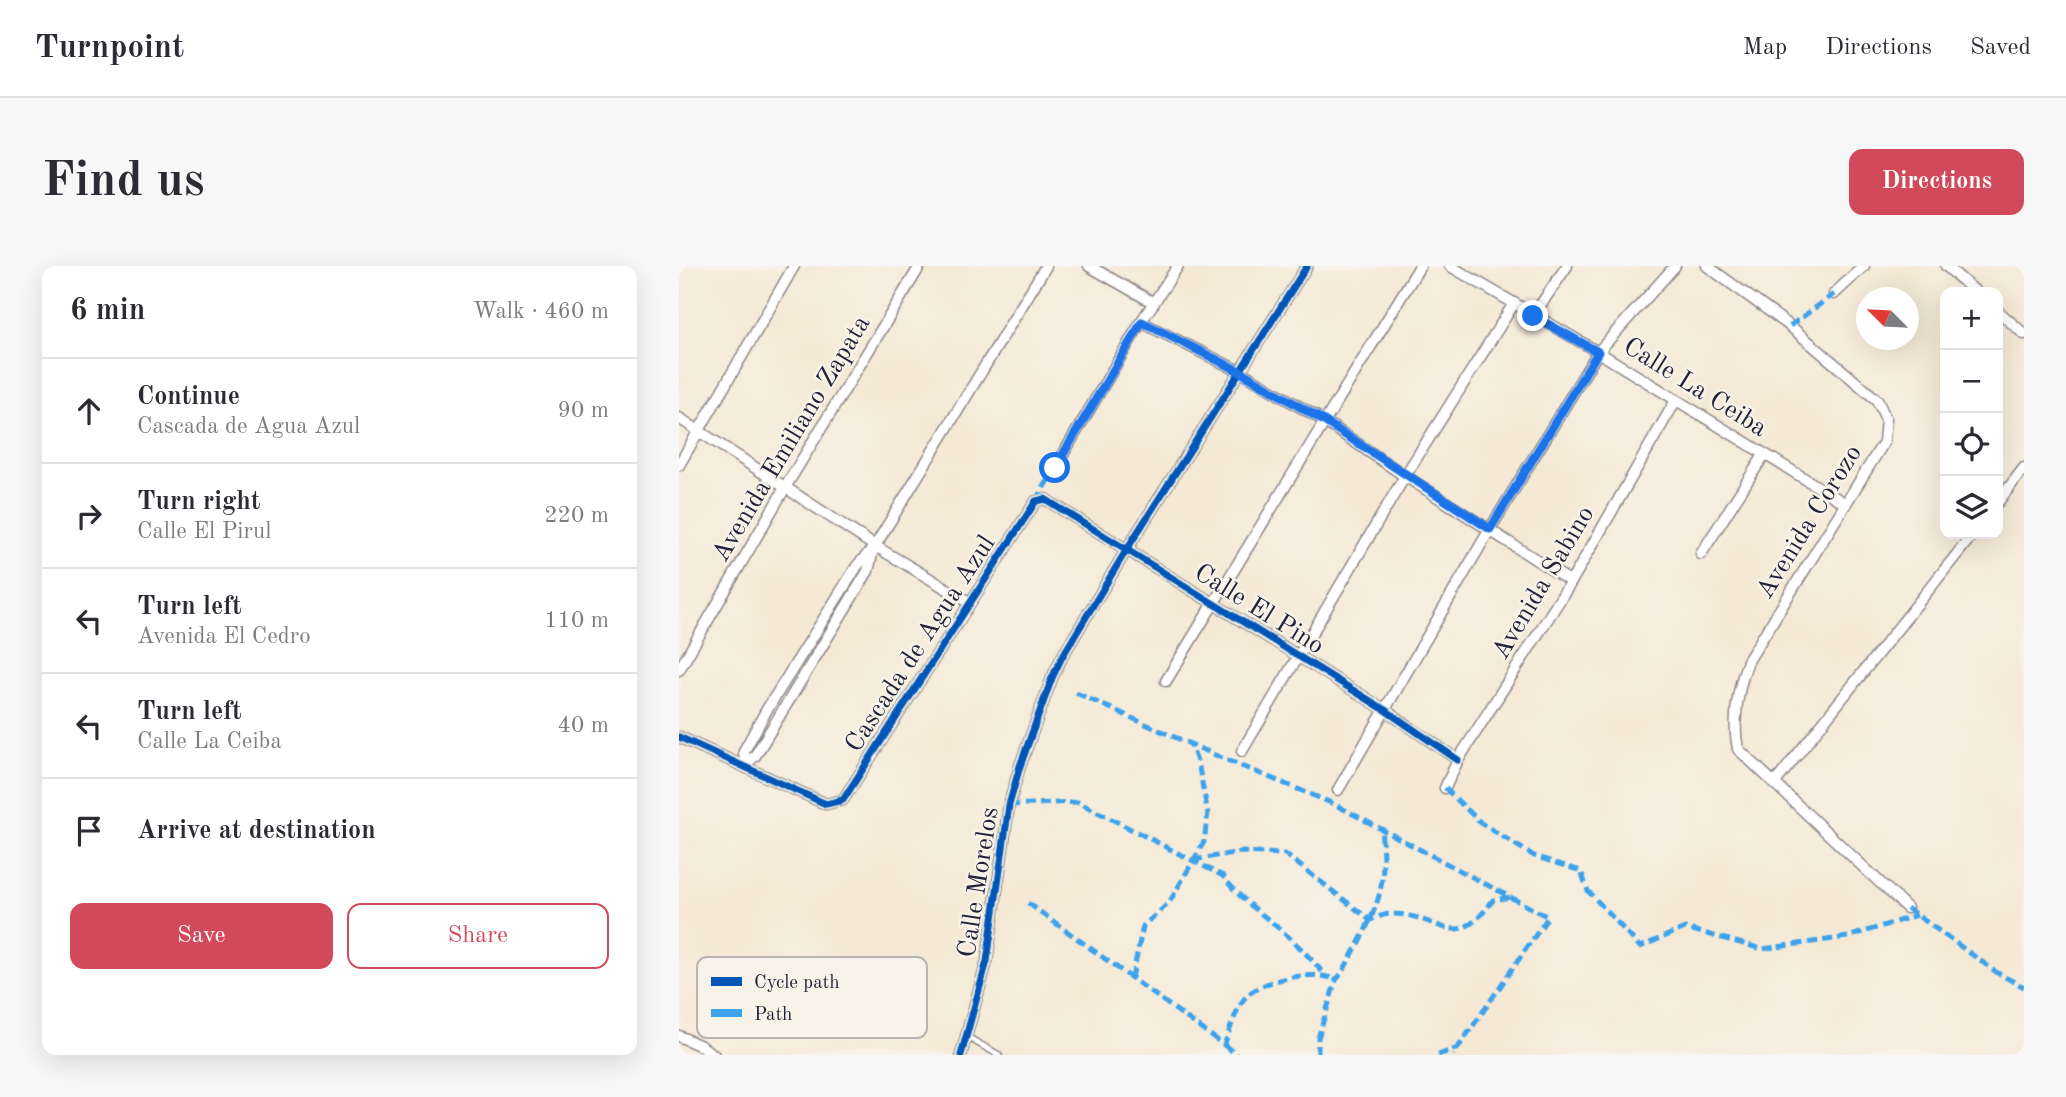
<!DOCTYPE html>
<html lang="en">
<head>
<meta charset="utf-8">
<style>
	:root { --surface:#fff; --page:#f7f7f7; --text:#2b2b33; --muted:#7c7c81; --line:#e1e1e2; --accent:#d1495b }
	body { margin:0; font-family:"Old Standard TT",serif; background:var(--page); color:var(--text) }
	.controls { position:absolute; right:21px; top:21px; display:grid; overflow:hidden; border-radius:14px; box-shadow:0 7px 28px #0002 }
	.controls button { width:63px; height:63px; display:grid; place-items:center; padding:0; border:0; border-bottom:2px solid var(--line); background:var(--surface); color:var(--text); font:35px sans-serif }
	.compass { position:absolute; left:1177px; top:21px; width:63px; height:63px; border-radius:50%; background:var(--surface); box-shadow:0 7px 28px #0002; rotate:294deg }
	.stop { position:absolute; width:21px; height:21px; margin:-16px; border:5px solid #1a73e8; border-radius:50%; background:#fff }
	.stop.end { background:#1a73e8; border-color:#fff; box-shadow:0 2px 7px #0008 }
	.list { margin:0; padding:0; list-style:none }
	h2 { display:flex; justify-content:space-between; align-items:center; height:91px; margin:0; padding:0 28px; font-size:30px }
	h2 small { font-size:23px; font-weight:400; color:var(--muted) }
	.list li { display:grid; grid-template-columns:46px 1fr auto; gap:21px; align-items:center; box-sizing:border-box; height:105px; padding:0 28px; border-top:2px solid var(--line) }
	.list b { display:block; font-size:26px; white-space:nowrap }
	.list p { margin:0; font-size:23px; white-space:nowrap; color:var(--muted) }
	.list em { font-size:23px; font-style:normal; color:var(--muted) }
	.actions { display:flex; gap:14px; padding:21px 28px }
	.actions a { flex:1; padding:16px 0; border:2px solid var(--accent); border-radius:14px; text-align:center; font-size:24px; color:var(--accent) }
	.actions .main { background:var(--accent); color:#fff }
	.icon { flex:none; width:38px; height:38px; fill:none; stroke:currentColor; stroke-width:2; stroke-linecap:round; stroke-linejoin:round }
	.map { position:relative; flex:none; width:1345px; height:789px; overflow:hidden; border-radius:14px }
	header { display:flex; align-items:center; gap:42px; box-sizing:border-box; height:98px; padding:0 35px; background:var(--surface); border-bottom:2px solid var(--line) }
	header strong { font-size:33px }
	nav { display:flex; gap:38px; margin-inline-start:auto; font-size:24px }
	.intro { display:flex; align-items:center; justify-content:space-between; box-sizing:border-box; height:168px; padding:0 42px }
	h1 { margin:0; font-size:49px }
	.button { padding:18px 32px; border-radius:14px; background:var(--accent); color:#fff; font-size:24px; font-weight:700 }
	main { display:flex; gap:42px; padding:0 42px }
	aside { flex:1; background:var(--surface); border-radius:14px; box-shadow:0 7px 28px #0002 }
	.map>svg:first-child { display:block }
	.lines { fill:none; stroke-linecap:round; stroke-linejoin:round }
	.lane-casing { stroke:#8c8688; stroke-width:8 }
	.street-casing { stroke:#8c8688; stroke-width:13 }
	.lane { stroke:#fff; stroke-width:5 }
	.street { stroke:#fff; stroke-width:10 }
	.quiet { stroke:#3ea2ec; stroke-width:5; stroke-dasharray:10 5; stroke-linecap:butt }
	.cycleway-casing { stroke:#f7f3e8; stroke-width:11 }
	.cycleway { stroke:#0057b8; stroke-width:7 }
	.route { stroke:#1a73e8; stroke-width:9 }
	.labels { text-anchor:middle; stroke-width:5; stroke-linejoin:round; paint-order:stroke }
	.street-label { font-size:26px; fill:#22223b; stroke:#f7f3e8 }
	.key { fill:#f7f3e8; stroke:#b7b4b4; stroke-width:2 }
	.key-label { font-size:19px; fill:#22223b }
</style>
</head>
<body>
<header>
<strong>Turnpoint</strong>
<nav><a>Map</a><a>Directions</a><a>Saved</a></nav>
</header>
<div class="intro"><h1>Find us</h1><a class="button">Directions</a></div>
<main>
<aside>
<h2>6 min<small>Walk · 460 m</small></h2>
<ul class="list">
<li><svg class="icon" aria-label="ahead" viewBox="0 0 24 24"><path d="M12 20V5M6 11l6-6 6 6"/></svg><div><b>Continue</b><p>Cascada de Agua Azul</p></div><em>90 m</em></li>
<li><svg class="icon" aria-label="right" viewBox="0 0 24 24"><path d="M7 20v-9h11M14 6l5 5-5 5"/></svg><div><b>Turn right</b><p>Calle El Pirul</p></div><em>220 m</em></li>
<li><svg class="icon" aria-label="left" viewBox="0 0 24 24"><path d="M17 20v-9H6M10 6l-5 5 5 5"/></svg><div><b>Turn left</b><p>Avenida El Cedro</p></div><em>110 m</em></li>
<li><svg class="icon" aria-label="left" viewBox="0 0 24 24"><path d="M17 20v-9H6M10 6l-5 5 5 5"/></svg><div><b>Turn left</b><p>Calle La Ceiba</p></div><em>40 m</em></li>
<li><svg class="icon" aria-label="arrive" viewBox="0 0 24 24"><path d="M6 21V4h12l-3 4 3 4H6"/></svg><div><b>Arrive at destination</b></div></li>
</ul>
<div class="actions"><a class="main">Save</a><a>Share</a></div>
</aside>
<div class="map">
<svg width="1345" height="789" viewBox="0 0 1345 789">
	<rect width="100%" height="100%" fill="#f7f3e8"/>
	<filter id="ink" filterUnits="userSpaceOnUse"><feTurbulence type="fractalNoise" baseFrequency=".0143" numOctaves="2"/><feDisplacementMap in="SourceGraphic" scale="14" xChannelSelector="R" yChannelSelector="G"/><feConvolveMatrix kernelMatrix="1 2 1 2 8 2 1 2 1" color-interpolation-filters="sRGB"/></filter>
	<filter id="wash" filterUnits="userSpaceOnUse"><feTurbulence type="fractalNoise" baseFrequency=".00686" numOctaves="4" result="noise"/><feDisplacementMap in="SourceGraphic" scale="28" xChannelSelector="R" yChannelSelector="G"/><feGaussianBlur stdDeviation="1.57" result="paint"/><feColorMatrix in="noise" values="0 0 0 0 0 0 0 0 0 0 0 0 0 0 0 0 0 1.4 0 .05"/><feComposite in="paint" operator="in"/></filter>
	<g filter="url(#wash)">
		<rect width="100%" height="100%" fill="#f5e9d5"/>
	</g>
	<g filter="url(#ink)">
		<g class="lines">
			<defs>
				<polyline id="lane" points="288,771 320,789"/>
				<g id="street">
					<polyline points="410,0 475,37"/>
					<polyline points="771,0 919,86 1167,238"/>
					<path d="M1028 0 1111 60 1198 134 1207 153 1205 176 1069 395C1059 421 1053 455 1059 483L1228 642"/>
					<polyline points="1267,0 1297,26"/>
					<polyline points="1155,28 1185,0"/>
					<polyline points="1319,45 1345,68"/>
					<polyline points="854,50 888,0"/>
					<polyline points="462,56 562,106 645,155 726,210 892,316"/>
					<polyline points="0,152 196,280 290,336"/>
					<polyline points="0,199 115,0"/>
					<polyline points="376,202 462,56 499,0"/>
					<polyline points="1319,236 1345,202"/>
					<polyline points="1022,288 1085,189"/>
					<polyline points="0,404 107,220 241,0"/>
					<polyline points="487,415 741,0"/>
					<polyline points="0,471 147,538 164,534 357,235 366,233 706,444 779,494"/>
					<polyline points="563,485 726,210 834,39"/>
					<polyline points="66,499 65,485 87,445 178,300 196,280 367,0"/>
					<polyline points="66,499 76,490 189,305 194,284"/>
					<polyline points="1095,518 1294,268"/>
					<polyline points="766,522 779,494 892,316 997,134"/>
					<polyline points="659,524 811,263 919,86 996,0"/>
					<polyline points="0,770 22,780 35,789"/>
					<polyline points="282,789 308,695 330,539 341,500 373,412 383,391 448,283 628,0"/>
				</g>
			</defs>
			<use href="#lane" class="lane-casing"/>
			<use href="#street" class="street-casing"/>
			<use href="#lane" class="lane"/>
			<use href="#street" class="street"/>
			<g class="quiet">
				<polyline points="1111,60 1155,28"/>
				<polyline points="357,235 376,202"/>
				<polyline points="397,427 536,489 655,538 869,651 774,789"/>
				<polyline points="766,522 802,557 855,590 902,605 909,625 961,681 1006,662 1083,683 1169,671 1238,649"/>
				<path d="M330 539 399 536 544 610C560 632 577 643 597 660 615 675 630 690 645 708"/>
				<path d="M514 594 562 586 606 588 691 654C698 652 706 647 713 648 762 648 774 690 814 634L832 631"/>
				<path d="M349 637 545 779C550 767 557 743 565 733 581 713 635 703 657 714"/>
				<polyline points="1228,642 1320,708 1345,721"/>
				<polyline points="453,712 464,660 490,637 525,576 529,547 519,497 511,477"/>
				<polyline points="545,779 558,789"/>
				<path d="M639 789V772L657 714 663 707C676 683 691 659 699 633 706 610 704 584 702 561"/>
				<polyline points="759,789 779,782"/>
			</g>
			<defs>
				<g id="cycleway">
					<polyline points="0,471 147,538 164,534 357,235 366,233 706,444 779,494"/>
					<polyline points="282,789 308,695 330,539 341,500 373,412 383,391 448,283 628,0"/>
				</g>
			</defs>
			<use href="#cycleway" class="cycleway-casing"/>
			<use href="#cycleway" class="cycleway"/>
		</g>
	</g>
	<g class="lines" filter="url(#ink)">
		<polyline class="route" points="376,202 463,56 562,106 645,155 811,263 919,86 854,50"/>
	</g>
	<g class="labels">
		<g class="street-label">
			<text transform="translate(1017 120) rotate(32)" y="9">Calle La Ceiba</text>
			<text transform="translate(111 172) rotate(-59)" y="9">Avenida Emiliano Zapata</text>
			<text transform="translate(1129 255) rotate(-58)" y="9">Avenida Corozo</text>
			<text transform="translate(863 316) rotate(-59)" y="9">Avenida Sabino</text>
			<text transform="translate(581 342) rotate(32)" y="9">Calle El Pino</text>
			<text transform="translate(240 377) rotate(-57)" y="9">Cascada de Agua Azul</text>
			<text transform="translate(298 616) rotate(-81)" y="9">Calle Morelos</text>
		</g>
	</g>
	<rect x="18" y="691" width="230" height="81" rx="10" class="key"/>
	<rect x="32" y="711" width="31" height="9" fill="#0057b8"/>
	<rect x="32" y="743" width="31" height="8" fill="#3ea2ec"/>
	<g class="key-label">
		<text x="75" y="722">Cycle path</text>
		<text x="75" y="754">Path</text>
	</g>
</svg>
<div class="controls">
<button>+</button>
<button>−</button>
<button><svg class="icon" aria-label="locate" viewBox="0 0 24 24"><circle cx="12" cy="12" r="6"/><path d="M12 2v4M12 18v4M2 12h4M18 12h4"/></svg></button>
<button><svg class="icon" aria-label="layers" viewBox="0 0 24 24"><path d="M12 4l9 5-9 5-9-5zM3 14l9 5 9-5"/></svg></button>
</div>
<svg class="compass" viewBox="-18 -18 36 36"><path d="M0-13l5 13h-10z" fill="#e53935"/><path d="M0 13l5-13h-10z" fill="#7c7c81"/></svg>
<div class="stop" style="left:376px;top:202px"></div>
<div class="stop end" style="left:854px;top:50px"></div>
</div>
</main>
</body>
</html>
